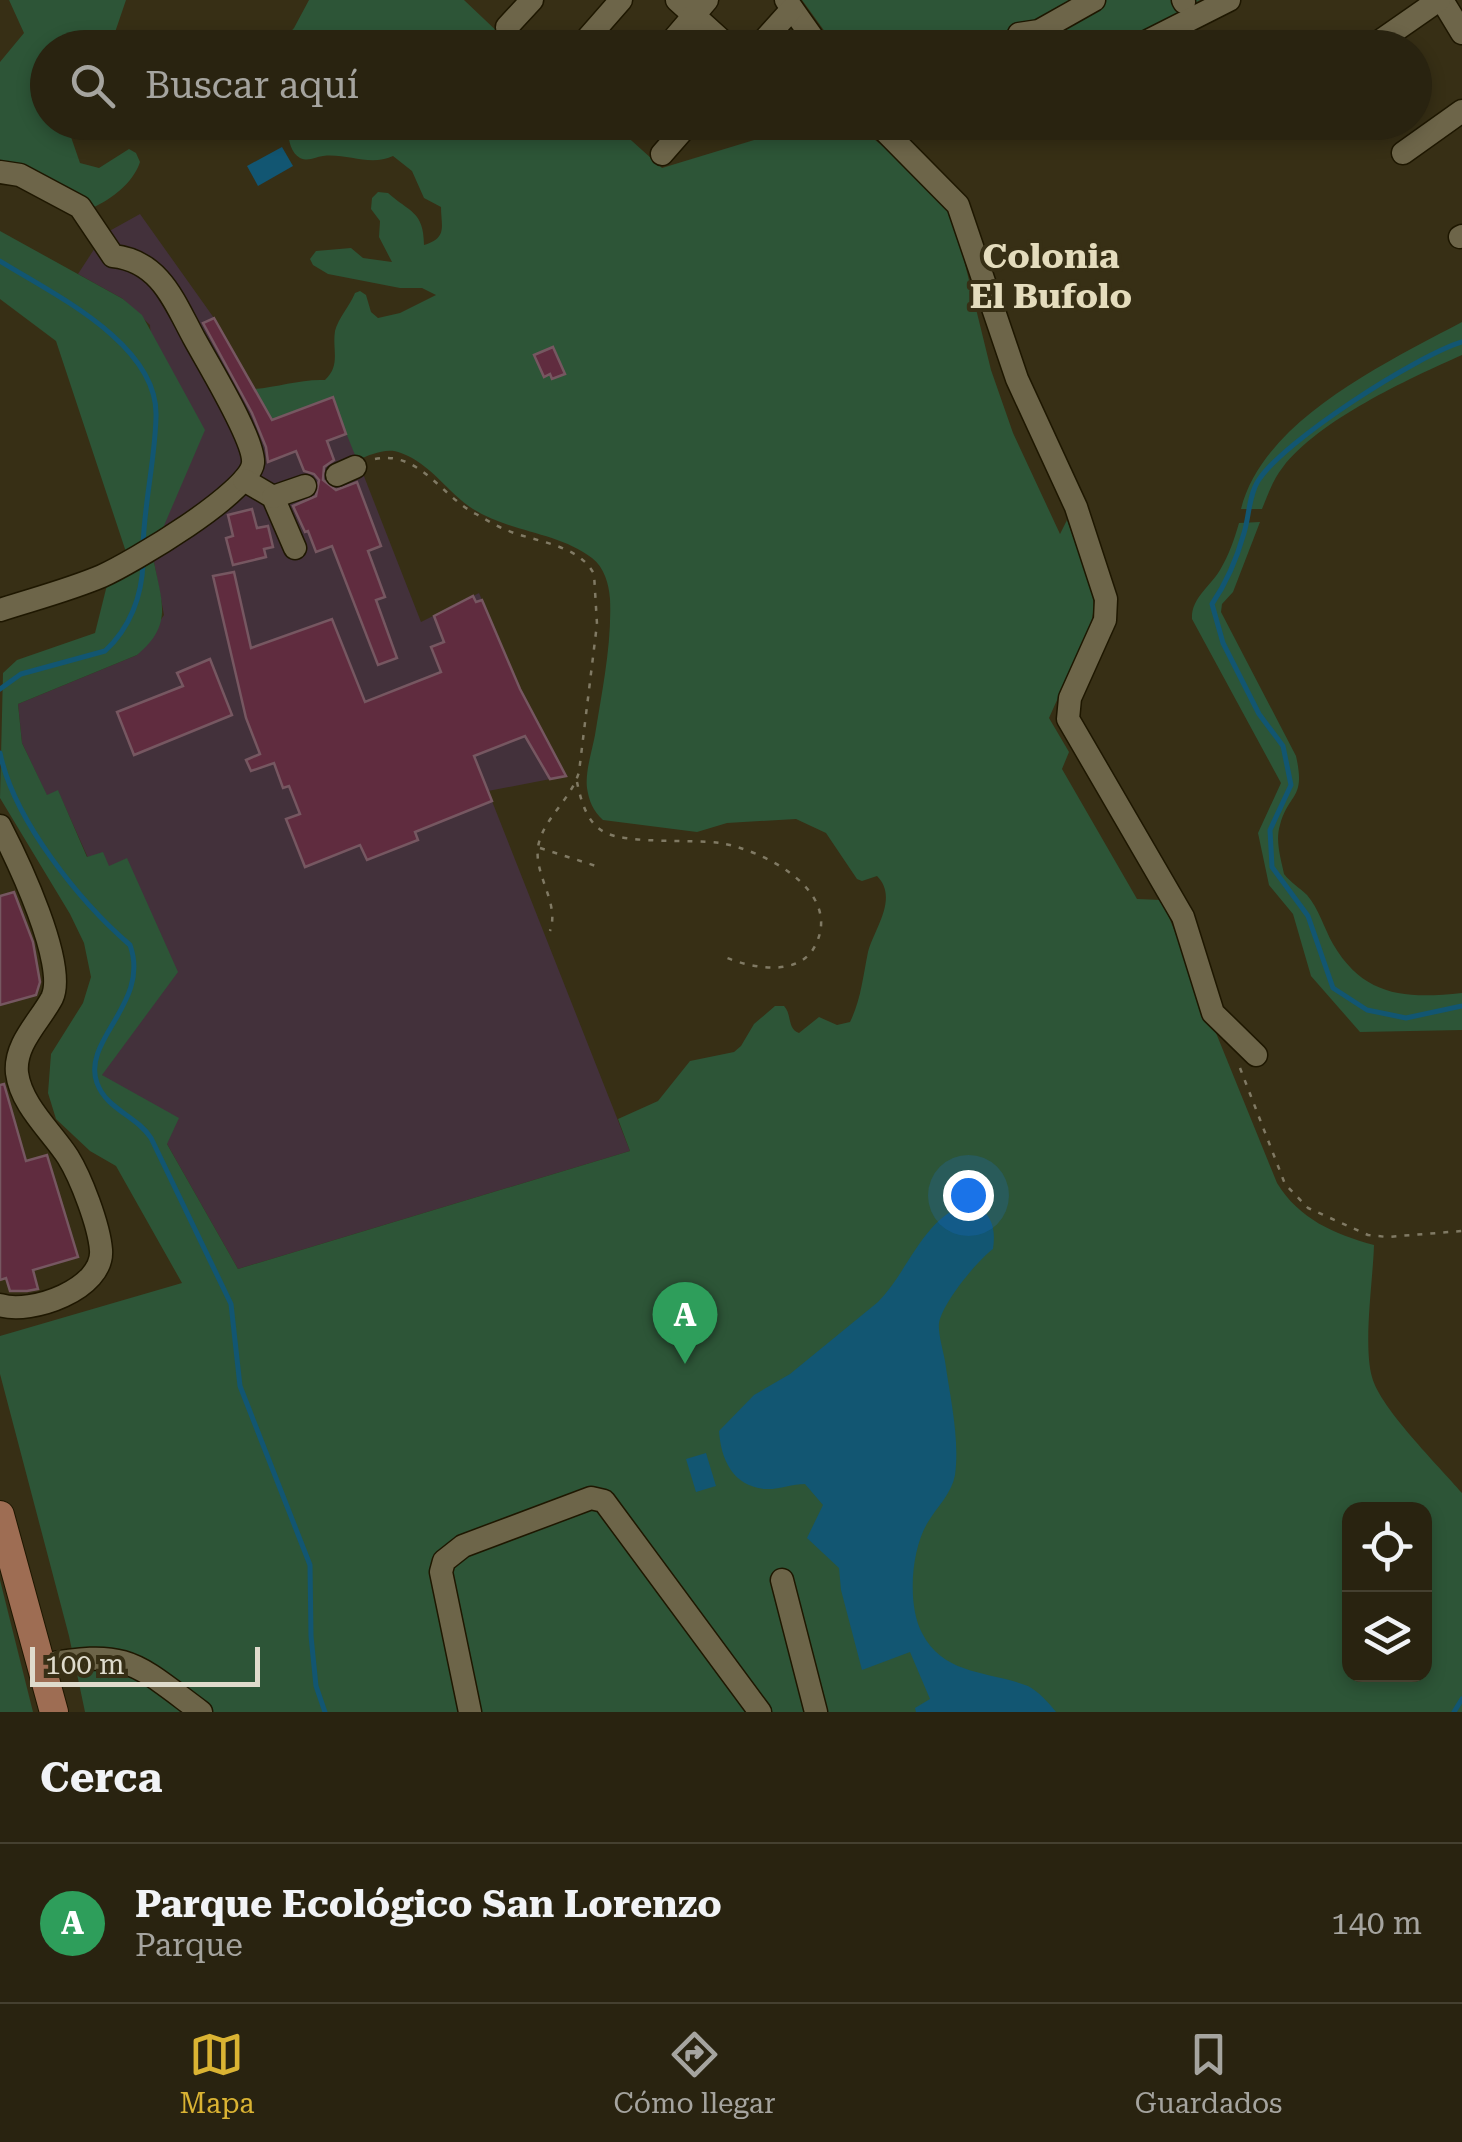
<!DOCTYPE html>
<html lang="es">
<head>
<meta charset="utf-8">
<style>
	:root { --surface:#292310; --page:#352f1e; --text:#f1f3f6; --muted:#a5a49f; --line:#454030; --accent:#dab333 }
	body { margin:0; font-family:"Roboto Serif",serif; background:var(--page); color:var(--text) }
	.controls { position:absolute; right:30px; bottom:30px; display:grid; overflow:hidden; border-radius:20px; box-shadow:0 5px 15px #0003 }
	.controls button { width:90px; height:90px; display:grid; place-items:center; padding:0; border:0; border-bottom:2px solid var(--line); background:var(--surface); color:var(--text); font:50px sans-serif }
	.scale { position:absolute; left:30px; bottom:25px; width:230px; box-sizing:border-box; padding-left:10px; border:5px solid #dfdbcc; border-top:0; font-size:28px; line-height:35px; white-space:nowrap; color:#dfdbcc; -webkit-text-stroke:8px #372f15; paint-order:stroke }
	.you { position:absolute; left:968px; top:1195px; width:35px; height:35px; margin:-25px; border:8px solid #fff; border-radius:50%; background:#1a73e8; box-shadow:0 0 0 15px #1a73e833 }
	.badge { display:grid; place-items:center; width:65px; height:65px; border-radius:50%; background:var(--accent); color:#fff; font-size:32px; font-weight:700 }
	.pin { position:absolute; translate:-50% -82px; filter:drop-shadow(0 2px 5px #0008) }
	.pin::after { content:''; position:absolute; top:52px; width:35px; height:30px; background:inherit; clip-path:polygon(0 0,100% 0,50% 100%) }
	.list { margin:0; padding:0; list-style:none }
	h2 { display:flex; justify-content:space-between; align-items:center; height:130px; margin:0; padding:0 40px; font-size:42px }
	h2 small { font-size:32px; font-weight:400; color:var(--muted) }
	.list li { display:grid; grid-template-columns:65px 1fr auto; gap:30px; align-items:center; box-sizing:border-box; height:160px; padding:0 40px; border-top:2px solid var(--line) }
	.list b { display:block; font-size:38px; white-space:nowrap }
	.list p { margin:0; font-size:32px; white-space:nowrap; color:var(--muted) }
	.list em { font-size:32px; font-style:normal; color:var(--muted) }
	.icon { flex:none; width:55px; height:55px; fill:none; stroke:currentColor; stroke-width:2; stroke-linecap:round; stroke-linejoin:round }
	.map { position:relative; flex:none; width:1462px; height:1712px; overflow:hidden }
	.search { position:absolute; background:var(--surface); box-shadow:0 5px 15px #0003; left:30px; right:30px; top:30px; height:110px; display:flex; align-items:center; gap:25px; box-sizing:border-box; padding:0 35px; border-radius:55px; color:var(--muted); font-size:38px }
	.sheet { height:290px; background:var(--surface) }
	nav { display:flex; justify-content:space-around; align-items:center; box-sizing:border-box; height:140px; border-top:2px solid var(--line); background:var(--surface); font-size:28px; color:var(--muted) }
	nav a { display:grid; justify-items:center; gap:5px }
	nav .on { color:var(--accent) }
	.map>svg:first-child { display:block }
	.industrial { fill:#43313b }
	.green { fill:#2d5537; fill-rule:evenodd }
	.water { fill:#125672 }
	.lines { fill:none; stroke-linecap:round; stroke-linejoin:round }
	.stream { stroke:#125672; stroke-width:5 }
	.building { fill:#602c3f; stroke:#765761; stroke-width:2.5 }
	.minor-casing { stroke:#1e1700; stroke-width:25 }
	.major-casing { stroke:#1e1700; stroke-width:30 }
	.path { stroke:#807a64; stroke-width:2.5; stroke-dasharray:5 8; stroke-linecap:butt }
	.minor { stroke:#6d6549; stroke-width:22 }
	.major { stroke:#9e6d53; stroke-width:28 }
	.labels { text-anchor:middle; stroke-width:8; stroke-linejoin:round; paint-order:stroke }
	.neighbourhood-label { font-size:35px; font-weight:bold; fill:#e4dcbd; stroke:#372f15 }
</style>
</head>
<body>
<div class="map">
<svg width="1462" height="1712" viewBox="0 0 1462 1712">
	<rect width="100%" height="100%" fill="#372f15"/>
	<polygon class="industrial" points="140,214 214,318 271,420 333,397 421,622 479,593 520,689 566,776 488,791 630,1151 238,1269 167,1144 102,1075 126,859 109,867 88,858 58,791 47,796 22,743 18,704 137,655 164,615 154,562 163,528 150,325 123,299 78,274 104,234"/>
	<g class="green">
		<path d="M9 0H126L110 47 48 48V122L78 123 71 137 80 163 99 168 129 149 136 153 140 162C133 183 112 199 92 208L0 165V62L24 33Z"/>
		<polygon points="309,0 464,0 503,37 511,29 530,47 276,48 294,28"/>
		<polygon points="802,0 1200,0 1136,36 1103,48 836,47"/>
		<path d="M289 123H612L662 168 810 123H854L931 185 952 211 991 370 1013 433 1060 534 1067 520 1092 590 1094 608 1091 624 1049 718 1069 752 1062 769 1137 899 1162 900 1277 1183C1299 1219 1334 1234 1374 1245 1373 1280 1363 1345 1372 1377 1380 1408 1439 1466 1462 1493V1712H85L69 1636 0 1374V1336L182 1283 116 1166 90 1151 56 1119 48 1093 51 1054 83 1003 91 977 84 943 70 914 0 798 3 673 17 660 95 633 107 585 154 562C162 603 173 625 137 655L18 704 22 743 47 795 58 790 87 857 103 852 109 866 127 858 178 972 102 1075 179 1118 167 1144 238 1269 630 1151 618 1119 658 1101 690 1061 734 1052 741 1046 754 1024 775 1006H784C792 1014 787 1029 799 1033L819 1017 837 1025 850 1022C861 1000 863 976 868 952 874 929 899 898 877 876L862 881 857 879 826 833 796 819 727 823 697 832 603 820C593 811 589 801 587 788 585 772 592 751 595 735 602 691 612 644 610 599 609 584 604 567 592 558 558 532 509 532 473 509 447 492 431 464 401 453 386 447 371 455 357 460L332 398 272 420 254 389C279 387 300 379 325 380 341 365 332 350 335 331 338 318 350 306 355 293L360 291 366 295 371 312 378 318 400 313 436 295 422 288H400L328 274 313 265 310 259 316 251 351 248 363 258 392 262 379 237 380 221 371 209 372 198 378 192 388 193C409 212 424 211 424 245 448 238 441 226 441 207L424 198 412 171 393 156C370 167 347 153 323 156 315 157 309 162 300 158 289 152 287 134 289 123ZM1350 1510H1424V1674H1350Z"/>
		<polygon points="0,231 123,299 142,315 205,430 163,528 148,543 126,552 56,341 0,299"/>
		<path d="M1462 322V355C1408 379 1319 420 1283 467 1273 479 1268 495 1262 509H1241C1263 420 1387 362 1462 322Z"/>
		<path d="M1260 522 1233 592 1222 604 1221 612 1296 756C1306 800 1289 792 1280 825 1275 841 1281 859 1284 874 1291 883 1300 888 1307 895 1319 909 1324 928 1333 944 1364 997 1406 999 1462 993V1030L1360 1032 1311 976 1293 914 1269 885 1258 833 1281 783 1192 619C1191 598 1210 587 1220 570 1229 555 1234 540 1239 523Z"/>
		<polygon points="0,1580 33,1712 0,1712"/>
	</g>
	<g class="water">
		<polygon points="282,147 293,166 258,186 247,166"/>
		<path d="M974 1203C992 1215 996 1228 993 1249 977 1261 943 1302 939 1323 938 1334 943 1350 945 1361 950 1397 960 1439 955 1475 952 1493 937 1507 928 1522 911 1549 907 1605 922 1633 944 1676 990 1671 1028 1686 1038 1691 1049 1703 1056 1712H916L915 1708 930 1699 910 1652 862 1670 841 1590 839 1568 807 1538 823 1505 805 1484C792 1484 778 1490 765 1489 733 1486 721 1460 719 1431L754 1395 790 1374 878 1302C910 1270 925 1211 974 1203Z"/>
		<polygon points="706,1453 716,1486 696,1492 686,1459"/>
	</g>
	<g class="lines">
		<g class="stream">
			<path d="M0 261C53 294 159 344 156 417 155 460 144 504 143 547"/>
			<path d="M1462 342C1416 356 1283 441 1258 481 1249 495 1249 517 1244 533 1237 558 1227 582 1212 604L1223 643 1259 714 1283 746 1291 785 1270 830 1272 867 1308 916 1333 988 1367 1010 1406 1018 1462 1006"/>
			<path d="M0 689 21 674 105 651C130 628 142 596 143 563"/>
			<path d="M0 753C14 820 79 901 130 945 151 1003 81 1040 97 1083 107 1110 136 1115 151 1138L231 1304 240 1386 310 1565 311 1636 316 1686 325 1712"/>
			<polyline points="1454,1712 1462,1699"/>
		</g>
	</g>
	<g class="building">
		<polygon points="214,318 272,420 333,397 346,434 327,441 334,460 324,467 323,480 336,490 357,482 381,546 368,551 385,597 376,600 397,658 378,665 332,546 316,552 308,531 305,532 293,506 316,496 319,480 314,474 304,471 296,451 268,462 266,447 252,413 203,323"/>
		<polygon points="553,347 565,374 552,379 550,374 544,377 534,355"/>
		<polygon points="252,509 257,528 268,526 273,547 264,549 266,557 233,565 226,538 233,536 228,515"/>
		<polygon points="234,572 251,648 332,619 365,702 441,672 431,647 444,642 434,616 473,596 476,602 482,600 520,689 566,776 550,779 525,736 474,756 492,801 415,832 418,840 367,860 360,845 305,867 286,819 300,814 289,786 283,788 274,763 251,771 246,760 260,754 246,718 213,576"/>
		<polygon points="210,659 232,715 134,755 117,712 183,686 177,673"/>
		<polygon points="14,892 33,942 40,982 36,995 0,1005 0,896"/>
		<polygon points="4,1084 26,1161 47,1155 78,1257 33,1270 38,1289 27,1291 10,1291 6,1278 0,1280 0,1085"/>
	</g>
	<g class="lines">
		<defs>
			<g id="minor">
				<polyline points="677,0 730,48"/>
				<polyline points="786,0 820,48"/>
				<polyline points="1183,0 1184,2"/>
				<polyline points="1442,0 1462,33"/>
				<polyline points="507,27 532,0"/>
				<polyline points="1019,34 1039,31 1094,0"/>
				<polyline points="579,48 621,0"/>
				<polyline points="666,48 707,0"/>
				<polyline points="757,48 792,9"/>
				<polyline points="1134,48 1229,0"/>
				<polyline points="1370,48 1439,0"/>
				<polyline points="781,122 786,126"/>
				<polyline points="876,122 958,205 1017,379 1076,507 1106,599 1105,620 1070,698 1068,719 1183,917 1213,1013 1256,1055"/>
				<polyline points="1403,153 1462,111"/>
				<polyline points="662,154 690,122"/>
				<path d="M0 172 20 175 80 207 113 256C160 261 174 301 194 338 207 362 255 440 253 463 250 493 131 563 102 576 69 590 34 599 0 610"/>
				<polyline points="1460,237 1462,236"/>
				<polyline points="337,475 355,467"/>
				<polyline points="244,480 273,497 295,548"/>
				<polyline points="273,497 305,486"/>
				<path d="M0 826C17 859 68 965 52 998 40 1021 14 1044 17 1073 21 1105 51 1131 68 1157 81 1178 99 1225 101 1250 104 1289 31 1315 0 1305"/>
				<polyline points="782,1580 816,1712"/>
				<path d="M43 1665C128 1649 135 1663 201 1712"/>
				<polyline points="470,1712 441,1572 444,1561 463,1546 591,1498 604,1501 760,1712"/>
			</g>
			<polyline id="major" points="0,1515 54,1712"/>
		</defs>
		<use href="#minor" class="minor-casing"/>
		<use href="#major" class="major-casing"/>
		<g class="path">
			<path d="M375 459C419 450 442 497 476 514 485 519 494 525 504 529 532 542 578 543 594 574L597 624 579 772C571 800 543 818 538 847 534 876 560 903 550 931"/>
			<path d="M577 782C581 801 587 824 606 833 630 844 691 839 720 843 763 850 842 890 816 944 801 977 755 969 727 958"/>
			<polyline points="540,848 596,866"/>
			<polyline points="1240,1068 1285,1184 1308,1208 1368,1235 1387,1237 1462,1231"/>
		</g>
		<use href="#minor" class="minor"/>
		<use href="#major" class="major"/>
	</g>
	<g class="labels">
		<g class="neighbourhood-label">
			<text x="1051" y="268">Colonia<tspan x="1051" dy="40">El Bufolo</tspan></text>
		</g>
	</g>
</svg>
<div class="controls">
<button><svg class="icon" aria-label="locate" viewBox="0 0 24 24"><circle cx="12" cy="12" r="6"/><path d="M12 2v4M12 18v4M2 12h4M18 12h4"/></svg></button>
<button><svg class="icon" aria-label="layers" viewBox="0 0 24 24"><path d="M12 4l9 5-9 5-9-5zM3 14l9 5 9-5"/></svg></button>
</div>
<div class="scale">100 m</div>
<div class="you"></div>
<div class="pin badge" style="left:685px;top:1364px;background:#2e9e5b">A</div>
<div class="search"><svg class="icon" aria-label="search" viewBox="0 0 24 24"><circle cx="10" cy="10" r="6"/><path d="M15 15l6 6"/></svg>Buscar aquí</div>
</div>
<section class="sheet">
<h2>Cerca<small></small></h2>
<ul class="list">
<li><span class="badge" style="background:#2e9e5b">A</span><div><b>Parque Ecológico San Lorenzo</b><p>Parque</p></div><em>140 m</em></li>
</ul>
</section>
<nav>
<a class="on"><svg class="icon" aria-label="map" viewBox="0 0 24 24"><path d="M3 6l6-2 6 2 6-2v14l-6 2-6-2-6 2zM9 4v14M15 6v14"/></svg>Mapa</a>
<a><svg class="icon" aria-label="directions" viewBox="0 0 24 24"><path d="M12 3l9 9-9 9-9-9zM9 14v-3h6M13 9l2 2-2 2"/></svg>Cómo llegar</a>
<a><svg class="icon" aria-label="saved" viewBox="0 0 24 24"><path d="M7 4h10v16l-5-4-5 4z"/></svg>Guardados</a>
</nav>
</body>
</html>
